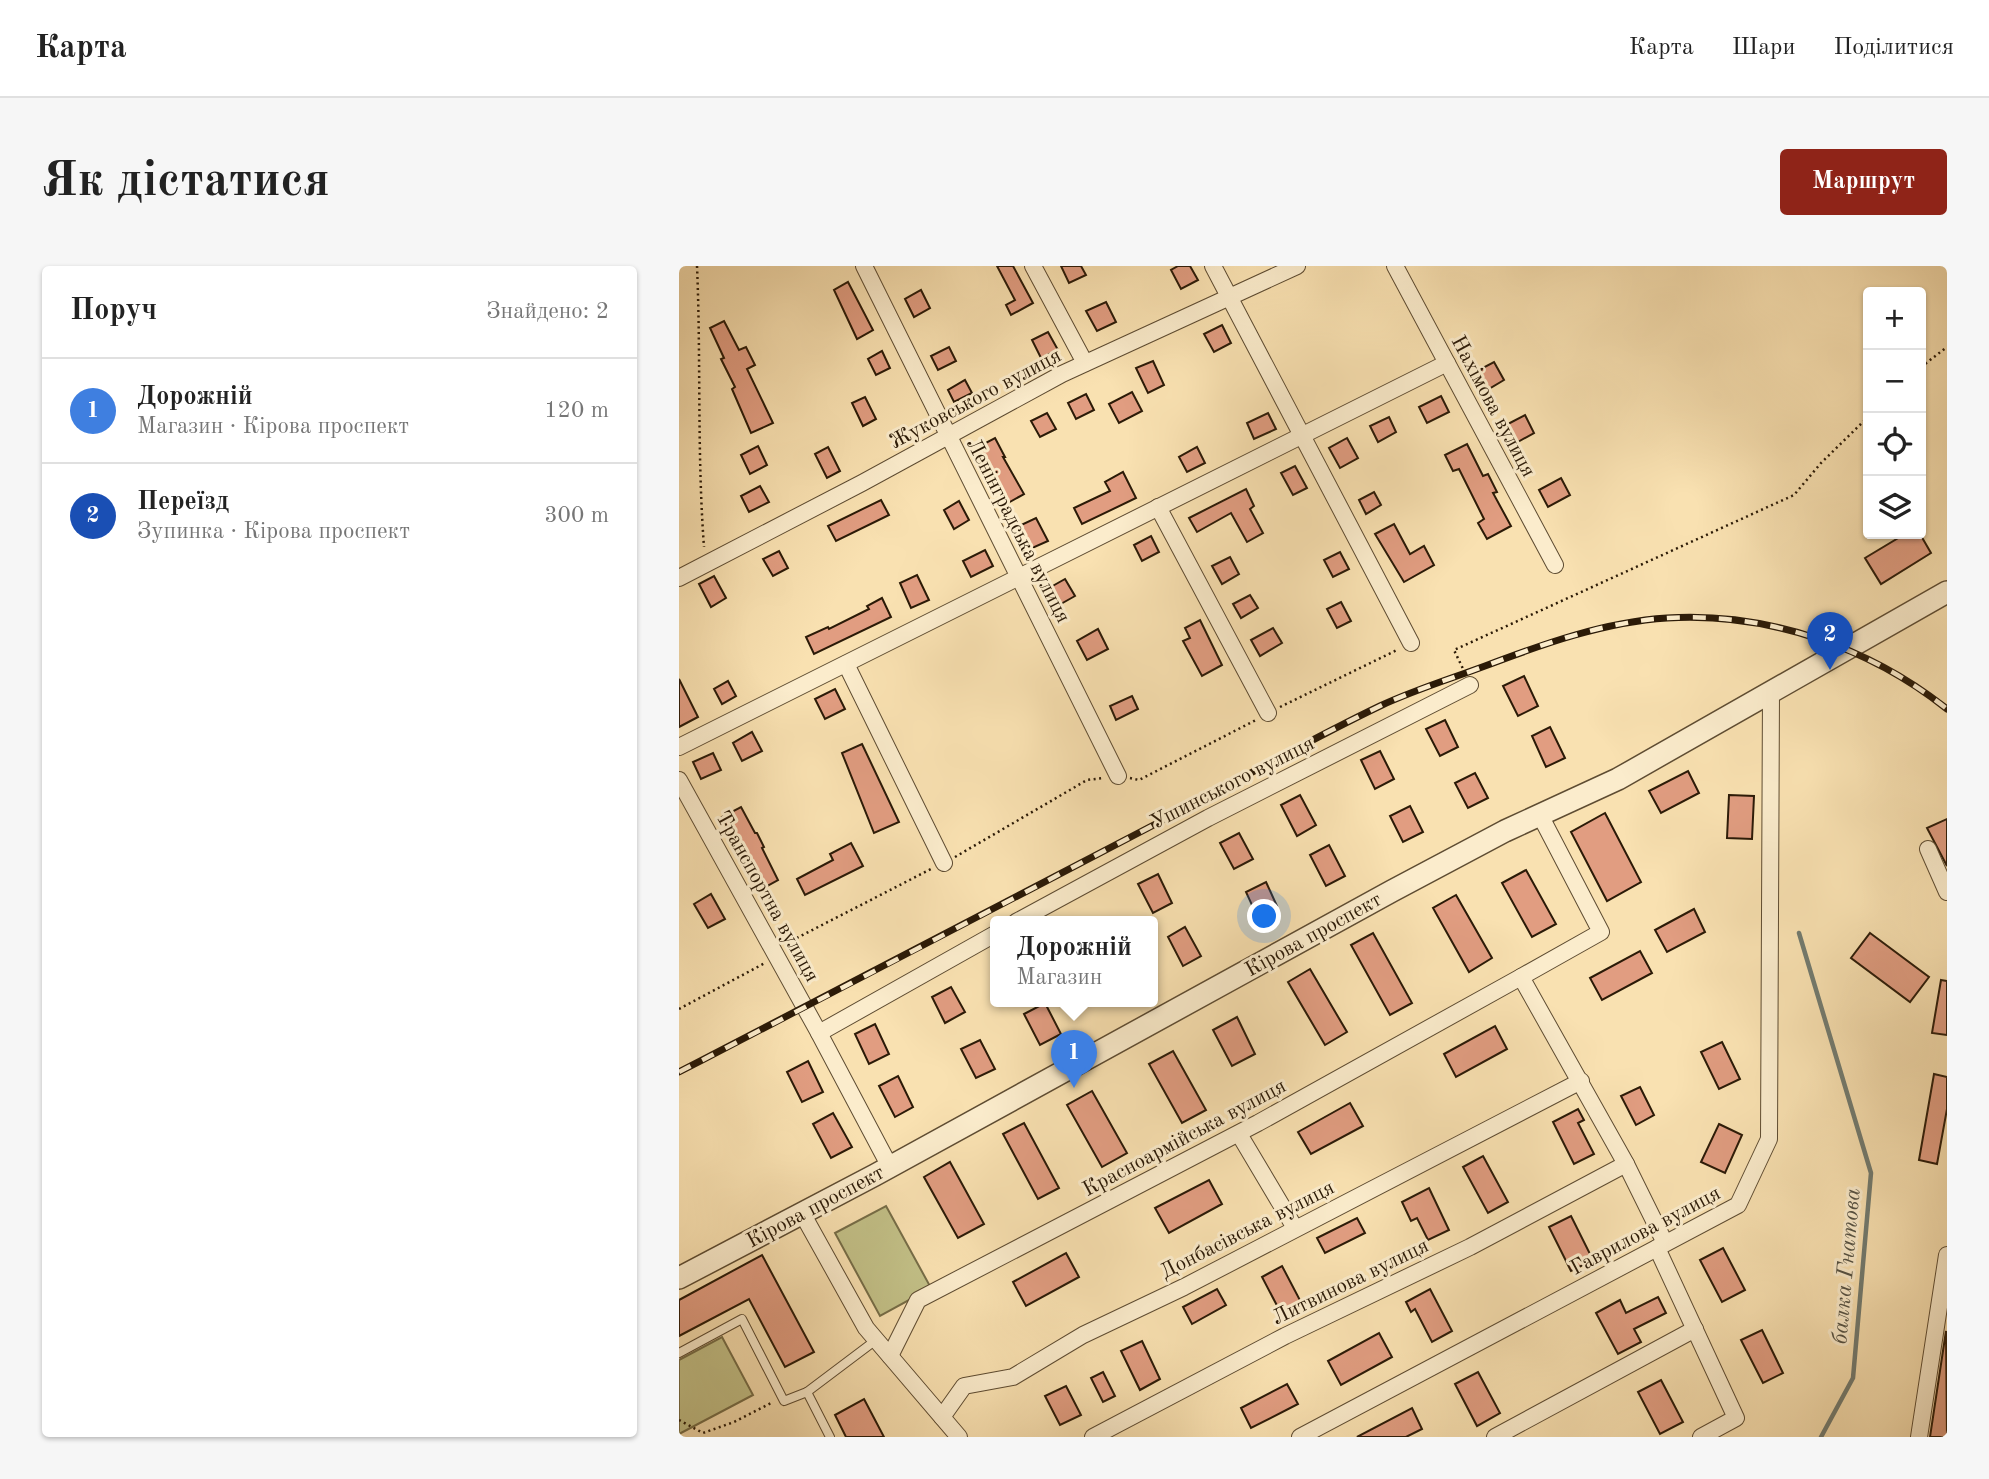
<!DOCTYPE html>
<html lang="uk">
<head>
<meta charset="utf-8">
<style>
	:root { --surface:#fff; --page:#f6f6f6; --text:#222; --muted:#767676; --line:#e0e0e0; --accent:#8f2418 }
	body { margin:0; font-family:"Old Standard TT",serif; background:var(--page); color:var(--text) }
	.controls { position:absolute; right:21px; top:21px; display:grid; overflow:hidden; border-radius:7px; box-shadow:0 2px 5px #0004 }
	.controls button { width:63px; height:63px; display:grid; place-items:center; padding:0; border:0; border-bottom:2px solid var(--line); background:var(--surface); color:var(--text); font:35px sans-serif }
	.you { position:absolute; left:586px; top:651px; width:24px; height:24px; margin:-18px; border:5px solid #fff; border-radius:50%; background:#1a73e8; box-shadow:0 0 0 10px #1a73e833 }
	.badge { display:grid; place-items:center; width:46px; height:46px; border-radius:50%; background:var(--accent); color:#fff; font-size:23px; font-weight:700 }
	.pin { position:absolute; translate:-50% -58px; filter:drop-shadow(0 2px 4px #0008) }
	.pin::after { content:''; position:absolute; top:37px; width:24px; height:21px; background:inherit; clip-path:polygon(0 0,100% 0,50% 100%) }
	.popup { position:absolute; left:311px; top:650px; width:168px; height:91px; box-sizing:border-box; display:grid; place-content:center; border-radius:7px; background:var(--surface); filter:drop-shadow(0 2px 5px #0005); font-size:23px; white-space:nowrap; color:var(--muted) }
	.popup b { font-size:26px; color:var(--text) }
	.popup::after { content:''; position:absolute; left:50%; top:100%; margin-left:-14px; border:14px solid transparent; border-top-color:var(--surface) }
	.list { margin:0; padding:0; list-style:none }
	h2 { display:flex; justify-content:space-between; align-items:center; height:91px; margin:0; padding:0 28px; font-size:30px }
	h2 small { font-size:23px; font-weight:400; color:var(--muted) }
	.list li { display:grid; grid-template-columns:46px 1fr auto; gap:21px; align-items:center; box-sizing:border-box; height:105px; padding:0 28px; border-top:2px solid var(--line) }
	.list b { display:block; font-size:26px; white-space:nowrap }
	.list p { margin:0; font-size:23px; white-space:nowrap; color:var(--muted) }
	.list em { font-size:23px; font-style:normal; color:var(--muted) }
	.icon { flex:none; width:38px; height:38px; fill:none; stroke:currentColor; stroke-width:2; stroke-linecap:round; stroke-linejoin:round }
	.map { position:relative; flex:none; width:1268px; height:1171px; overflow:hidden; border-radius:7px }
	header { display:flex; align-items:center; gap:42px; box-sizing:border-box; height:98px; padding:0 35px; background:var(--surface); border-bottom:2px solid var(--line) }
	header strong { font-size:33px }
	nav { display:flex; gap:38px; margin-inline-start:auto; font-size:24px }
	.intro { display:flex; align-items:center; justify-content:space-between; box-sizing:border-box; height:168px; padding:0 42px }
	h1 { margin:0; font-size:49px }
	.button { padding:18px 32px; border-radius:7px; background:var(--accent); color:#fff; font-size:24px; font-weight:700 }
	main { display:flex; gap:42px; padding:0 42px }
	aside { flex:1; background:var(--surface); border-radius:7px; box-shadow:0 2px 5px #0004 }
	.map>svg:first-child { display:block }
	.green { fill:#c3c188; stroke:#776e48; stroke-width:2 }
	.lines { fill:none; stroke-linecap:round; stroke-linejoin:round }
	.stream { stroke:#727b70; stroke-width:4.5 }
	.building { fill:#e19d81; stroke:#2b1a07; stroke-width:2 }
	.service-casing { stroke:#5e4c32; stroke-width:10 }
	.minor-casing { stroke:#5e4c32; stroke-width:18 }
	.tertiary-casing { stroke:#5e4c32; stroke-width:24 }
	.path { stroke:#2b1a07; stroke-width:2.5; stroke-dasharray:2 3.5; stroke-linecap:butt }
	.service { stroke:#fbeccc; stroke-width:8 }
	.minor { stroke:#fbeccc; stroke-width:16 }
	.tertiary { stroke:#fbeccc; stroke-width:21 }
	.rail-casing { stroke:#2b1a07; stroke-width:7 }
	.rail { stroke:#fbeccc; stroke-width:4.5; stroke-dasharray:13; stroke-linecap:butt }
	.labels { text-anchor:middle; stroke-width:6; stroke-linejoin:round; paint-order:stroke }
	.street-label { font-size:21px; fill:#2b1a07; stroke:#fbeccc }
	.water-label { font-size:23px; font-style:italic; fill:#555244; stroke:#fbeccc }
</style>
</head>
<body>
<header>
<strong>Карта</strong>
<nav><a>Карта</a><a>Шари</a><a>Поділитися</a></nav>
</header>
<div class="intro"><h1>Як дістатися</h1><a class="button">Маршрут</a></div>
<main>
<aside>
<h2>Поруч<small>Знайдено: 2</small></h2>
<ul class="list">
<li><span class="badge" style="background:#3f7fe0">1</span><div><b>Дорожній</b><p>Магазин · Кірова проспект</p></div><em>120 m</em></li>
<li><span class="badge" style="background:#1a4fb4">2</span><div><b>Переїзд</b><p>Зупинка · Кірова проспект</p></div><em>300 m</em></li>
</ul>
</aside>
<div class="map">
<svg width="1268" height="1171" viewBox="0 0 1268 1171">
	<rect width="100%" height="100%" fill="#f9e1b1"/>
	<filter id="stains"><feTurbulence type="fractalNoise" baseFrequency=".00286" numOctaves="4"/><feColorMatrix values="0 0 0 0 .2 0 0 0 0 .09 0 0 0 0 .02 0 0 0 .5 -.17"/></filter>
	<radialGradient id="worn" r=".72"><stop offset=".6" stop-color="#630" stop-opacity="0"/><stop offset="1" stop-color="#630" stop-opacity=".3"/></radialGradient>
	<g class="green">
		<polygon points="207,940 252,1022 201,1050 156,967"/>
		<polygon points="43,1071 74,1129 0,1168 0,1094"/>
	</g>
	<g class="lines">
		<polyline class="stream" points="1120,667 1192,907 1174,1112 1142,1171"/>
	</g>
	<g class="building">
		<polygon points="318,0 334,0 354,37 332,49 327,39 336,34"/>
		<polygon points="382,0 402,0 407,9 390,17"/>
		<polygon points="499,0 511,0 519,14 502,23 492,4"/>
		<polygon points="169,16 194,64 178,73 155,24"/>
		<polygon points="242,24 251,42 235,51 226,33"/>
		<polygon points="427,36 437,56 418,65 407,45"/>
		<polygon points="45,55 60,84 67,81 76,99 68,103 94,157 72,167 53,123 56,121 42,93 45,92 31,62"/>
		<polygon points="543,59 552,77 535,86 525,68"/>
		<polygon points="369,66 379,84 362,92 353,74"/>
		<polygon points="270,81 277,95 259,104 252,90"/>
		<polygon points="203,85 211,102 197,109 189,93"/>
		<polygon points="474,95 485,119 469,127 457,102"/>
		<polygon points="815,96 825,114 808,124 798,105"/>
		<polygon points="286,114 293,127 275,136 269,124"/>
		<polygon points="453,126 463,145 440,157 430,138"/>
		<polygon points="407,128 415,144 397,153 389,137"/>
		<polygon points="762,130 770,146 748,157 740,141"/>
		<polygon points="186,131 197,153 184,160 173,137"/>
		<polygon points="368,147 377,163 361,171 352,155"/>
		<polygon points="589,147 597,163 575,173 568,157"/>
		<polygon points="846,149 855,167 837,177 827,159"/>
		<polygon points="710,151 717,166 699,176 691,160"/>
		<polygon points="316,172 326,191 324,191 345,228 329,237 299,181"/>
		<polygon points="668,172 679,192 661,202 650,182"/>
		<polygon points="788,178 804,210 809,208 818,226 814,227 832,260 808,273 799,257 805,253 780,203 774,205 766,189"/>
		<polygon points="79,180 88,199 71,208 62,189"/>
		<polygon points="149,181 161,205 148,212 136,188"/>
		<polygon points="518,181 526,197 508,206 500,191"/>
		<polygon points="616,200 628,222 614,229 602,207"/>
		<polygon points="444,206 457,232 403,258 395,242 431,225 426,216"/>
		<polygon points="882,212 891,229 869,241 860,224"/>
		<polygon points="81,220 90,236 70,246 62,230"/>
		<polygon points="567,223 575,240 571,243 584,267 568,276 552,247 518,266 510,252"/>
		<polygon points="695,226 702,239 687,248 680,234"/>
		<polygon points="202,234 210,249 157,275 149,260"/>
		<polygon points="280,235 290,254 275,263 265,244"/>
		<polygon points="357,252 369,275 351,283 340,260"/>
		<polygon points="715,258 731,288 745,280 755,299 725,316 696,268"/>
		<polygon points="1226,268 1241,268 1252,287 1202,318 1186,292"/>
		<polygon points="472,270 480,286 463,295 455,279"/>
		<polygon points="306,284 314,300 292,311 284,295"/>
		<polygon points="100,285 109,302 94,310 84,293"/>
		<polygon points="661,286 670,303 654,311 645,294"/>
		<polygon points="551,291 560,308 543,318 533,300"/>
		<polygon points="238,309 250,334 232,342 221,317"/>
		<polygon points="35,310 47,332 32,341 20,318"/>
		<polygon points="386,313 396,330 380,339 370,322"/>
		<polygon points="571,329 579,342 562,352 554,338"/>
		<polygon points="203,332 212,351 135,388 127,371 149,361 150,363 190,343 188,340"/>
		<polygon points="662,336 672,355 658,362 648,343"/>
		<polygon points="521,354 543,399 523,410 504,375 511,372 506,362"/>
		<polygon points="594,362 603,377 581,390 572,374"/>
		<polygon points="419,363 429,383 408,394 398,375"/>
		<polygon points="845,410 859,440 839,450 824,420"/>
		<polygon points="0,413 19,451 0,461"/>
		<polygon points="49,415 57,430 43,438 35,423"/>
		<polygon points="156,423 166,443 146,453 136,433"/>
		<polygon points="453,430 459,443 437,454 431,440"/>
		<polygon points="766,454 779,481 761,490 747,463"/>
		<polygon points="871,461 886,492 867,501 853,470"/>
		<polygon points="73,466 83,485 63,495 54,477"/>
		<polygon points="183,478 220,556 195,567 163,487"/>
		<polygon points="701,485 715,513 696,523 682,494"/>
		<polygon points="34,487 42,504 22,513 14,496"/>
		<polygon points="1009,505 1020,527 982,547 970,525"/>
		<polygon points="796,507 809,532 789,542 776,517"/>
		<polygon points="621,529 637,559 618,570 602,539"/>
		<polygon points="1050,529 1075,530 1073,573 1048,572"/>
		<polygon points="731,540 744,566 724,576 711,550"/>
		<polygon points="62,541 76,567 78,567 85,581 83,582 99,614 81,624 43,551"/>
		<polygon points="926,547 962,616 928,635 892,566"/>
		<polygon points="1268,553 1268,600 1248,562"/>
		<polygon points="560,567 574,593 555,603 541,577"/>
		<polygon points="172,577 184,600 126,629 118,613 154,594 151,588"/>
		<polygon points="650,579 666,610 647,620 631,589"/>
		<polygon points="847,604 877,658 853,671 823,617"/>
		<polygon points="479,608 493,637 474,647 459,618"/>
		<polygon points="587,616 598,640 578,650 567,626"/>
		<polygon points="32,628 46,653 29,662 15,638"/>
		<polygon points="777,629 813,692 790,706 754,642"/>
		<polygon points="1015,643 1026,666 988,686 976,664"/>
		<polygon points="506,661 522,690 504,700 489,671"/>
		<polygon points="694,667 733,737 711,749 672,679"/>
		<polygon points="1191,667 1250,711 1231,736 1172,692"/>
		<polygon points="961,685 973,707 923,734 911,712"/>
		<polygon points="631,703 668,766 646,779 609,716"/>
		<polygon points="1262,714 1268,715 1268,769 1253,767"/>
		<polygon points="272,721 286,746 266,757 253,731"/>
		<polygon points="366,737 382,768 361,779 345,748"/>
		<polygon points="558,751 576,788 553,800 534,764"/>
		<polygon points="196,758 210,788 190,798 176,768"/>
		<polygon points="816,760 828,783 777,811 765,788"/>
		<polygon points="301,774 316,803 297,812 282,783"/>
		<polygon points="1043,776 1061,813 1040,823 1022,786"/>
		<polygon points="494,785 527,844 503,857 470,798"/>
		<polygon points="129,795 144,826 123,836 108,806"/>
		<polygon points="1255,808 1268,811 1268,843 1258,898 1240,894"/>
		<polygon points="219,810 234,841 216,851 200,820"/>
		<polygon points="961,821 975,849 957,859 942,830"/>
		<polygon points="413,825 448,887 423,901 388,839"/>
		<polygon points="671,837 684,860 632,888 619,866"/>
		<polygon points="899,843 905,854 899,857 915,888 895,898 874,856"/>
		<polygon points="154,847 173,881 152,892 134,858"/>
		<polygon points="345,857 380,922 359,933 324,868"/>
		<polygon points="1040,858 1063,869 1046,907 1022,896"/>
		<polygon points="804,890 829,936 809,947 784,901"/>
		<polygon points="271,896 305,958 279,972 245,911"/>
		<polygon points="530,914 543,938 490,967 476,942"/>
		<polygon points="750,922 770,964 749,974 738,952 732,955 723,936"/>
		<polygon points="892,950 914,994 892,1005 870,961"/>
		<polygon points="678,952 686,967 646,987 638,972"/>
		<polygon points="1044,982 1066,1024 1043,1036 1021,994"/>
		<polygon points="387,987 400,1011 347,1040 334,1016"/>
		<polygon points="83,989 135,1086 106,1101 70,1033 0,1070 0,1034"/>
		<polygon points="603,1000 624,1040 604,1051 583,1011"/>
		<polygon points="538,1023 547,1039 513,1058 504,1041"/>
		<polygon points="751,1023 773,1065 753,1076 736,1043 732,1046 727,1036"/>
		<polygon points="979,1031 987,1047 955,1063 962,1076 939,1088 917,1047 941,1034 947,1047"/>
		<polygon points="1083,1064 1104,1107 1084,1117 1062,1074"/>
		<polygon points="1267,1065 1268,1171 1251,1171"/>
		<polygon points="700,1067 713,1091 662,1119 649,1095"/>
		<polygon points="463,1075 481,1113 461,1124 442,1085"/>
		<polygon points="424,1106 436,1130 424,1136 412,1112"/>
		<polygon points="799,1106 821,1147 798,1160 776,1118"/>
		<polygon points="982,1114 1004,1156 981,1168 959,1126"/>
		<polygon points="608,1118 619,1138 572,1162 562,1142"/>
		<polygon points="387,1120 402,1149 381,1159 366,1130"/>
		<polygon points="185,1133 205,1171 167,1171 156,1149"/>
		<polygon points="733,1142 743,1163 727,1171 678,1171"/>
	</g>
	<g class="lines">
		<defs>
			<g id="service">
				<polyline points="0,1087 63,1053 105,1135 128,1126"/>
				<polyline points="151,1171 128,1126 197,1074"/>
			</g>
			<g id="minor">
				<polyline points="185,0 439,510"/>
				<polyline points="354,0 406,97"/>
				<polyline points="534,0 732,377"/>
				<polyline points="716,0 876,299"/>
				<polyline points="479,241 589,447"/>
				<polyline points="0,312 183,217 383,108 618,0"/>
				<polyline points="167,398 265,597"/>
				<polyline points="0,481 768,97"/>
				<polyline points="0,514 140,767"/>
				<polyline points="861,549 922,666 842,711 947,898 986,977"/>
				<polyline points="1249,583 1268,626"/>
				<polyline points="337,656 529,552 791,419"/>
				<polyline points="560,868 616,962"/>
				<polyline points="211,901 140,767 316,668"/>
				<polyline points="123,947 187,1062 280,1171"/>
				<polyline points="978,982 1057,1152 1022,1171"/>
				<polyline points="211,1090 239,1034 579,857 842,711"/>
				<polyline points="263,1151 285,1120 334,1111 404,1069 505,1021 902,815"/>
				<polyline points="414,1171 606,1070 791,981 947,898"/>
				<polyline points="621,1171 1059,939 1090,873 1092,426"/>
				<polyline points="816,1171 1016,1063"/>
				<polyline points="1240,1171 1268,989"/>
			</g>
			<polyline id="tertiary" points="0,1012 196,909 713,625 826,565 939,513 1268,326"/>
		</defs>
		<use href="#service" class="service-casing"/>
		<use href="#minor" class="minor-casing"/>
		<use href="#tertiary" class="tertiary-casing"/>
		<g class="path">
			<path d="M18 0C22 94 18 187 25 281"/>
			<polyline points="1242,101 1268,81"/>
			<polyline points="786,407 775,384 1115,229 1142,197 1189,151"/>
			<polyline points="601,441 718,384"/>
			<polyline points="451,512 460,514 577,454"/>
			<polyline points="276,591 408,514 424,512"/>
			<polyline points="108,677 252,603"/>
			<polyline points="0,743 86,697"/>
			<polyline points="0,1154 24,1167 55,1156 94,1136"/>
		</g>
		<use href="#service" class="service"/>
		<use href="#minor" class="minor"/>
		<use href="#tertiary" class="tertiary"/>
		<defs>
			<path id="rail" d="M0 806C164 722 327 636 490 551 560 514 630 474 701 440 735 424 771 413 806 400 864 378 925 356 988 352 1089 346 1190 381 1268 443"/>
		</defs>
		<use href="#rail" class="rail-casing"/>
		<use href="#rail" class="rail"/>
	</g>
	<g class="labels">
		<g class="street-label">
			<text transform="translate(296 132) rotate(-28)" y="7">Жуковського вулиця</text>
			<text transform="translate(815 140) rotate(62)" y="7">Нахімова вулиця</text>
			<text transform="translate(340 264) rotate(63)" y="7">Ленінградська вулиця</text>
			<text transform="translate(553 516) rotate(-27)" y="7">Ушинського вулиця</text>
			<text transform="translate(89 630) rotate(61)" y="7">Транспортна вулиця</text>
			<text transform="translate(634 668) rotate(-29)" y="7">Кірова проспект</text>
			<text transform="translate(505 871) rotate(-28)" y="7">Красноармійська вулиця</text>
			<text transform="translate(136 940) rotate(-28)" y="7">Кірова проспект</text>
			<text transform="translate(568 963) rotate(-27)" y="7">Донбасівська вулиця</text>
			<text transform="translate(966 964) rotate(-28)" y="7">Гаврилова вулиця</text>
			<text transform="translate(671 1015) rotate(-26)" y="7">Литвинова вулиця</text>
		</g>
		<g class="water-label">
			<text transform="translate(1166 1000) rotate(-85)" y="8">балка Гнатова</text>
		</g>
	</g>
	<rect width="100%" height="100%" filter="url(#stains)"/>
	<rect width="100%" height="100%" fill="url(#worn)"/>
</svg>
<div class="controls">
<button>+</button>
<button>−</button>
<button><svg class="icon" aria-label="locate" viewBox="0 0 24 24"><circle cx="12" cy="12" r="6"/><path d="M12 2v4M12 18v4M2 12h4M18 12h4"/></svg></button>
<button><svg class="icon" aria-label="layers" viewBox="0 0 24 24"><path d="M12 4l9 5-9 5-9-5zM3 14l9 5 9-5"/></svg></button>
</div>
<div class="you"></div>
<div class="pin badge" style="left:395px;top:822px;background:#3f7fe0">1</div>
<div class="popup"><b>Дорожній</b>Магазин</div>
<div class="pin badge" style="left:1151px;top:404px;background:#1a4fb4">2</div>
</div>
</main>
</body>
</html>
